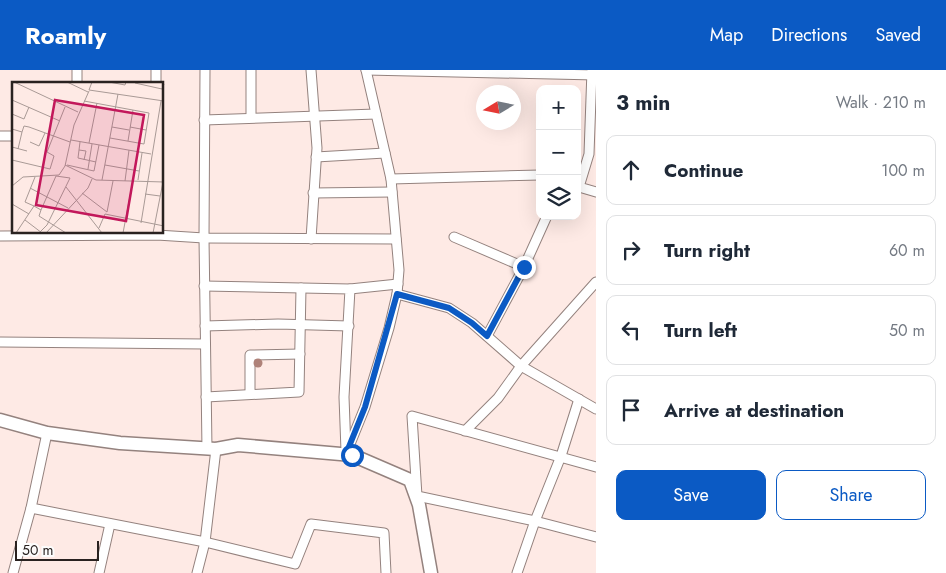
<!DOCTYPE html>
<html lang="en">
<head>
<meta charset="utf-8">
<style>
	:root { --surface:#fff; --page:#f6f6f7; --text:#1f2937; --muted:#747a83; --line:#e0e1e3; --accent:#0b5ac4 }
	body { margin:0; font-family:Jost,sans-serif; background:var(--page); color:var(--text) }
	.controls { position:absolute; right:15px; top:15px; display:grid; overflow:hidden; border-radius:10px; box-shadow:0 5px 20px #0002 }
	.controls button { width:45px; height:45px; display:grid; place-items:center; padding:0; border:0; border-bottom:1px solid var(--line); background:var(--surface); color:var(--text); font:25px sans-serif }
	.compass { position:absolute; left:476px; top:15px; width:45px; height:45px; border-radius:50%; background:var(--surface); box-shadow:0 5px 20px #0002; rotate:260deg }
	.scale { position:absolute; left:15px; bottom:12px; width:84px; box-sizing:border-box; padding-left:5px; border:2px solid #292220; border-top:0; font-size:14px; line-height:18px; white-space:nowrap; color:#292220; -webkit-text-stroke:4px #fcfcfc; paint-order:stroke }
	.stop { position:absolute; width:15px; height:15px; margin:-11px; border:4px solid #0b5ac4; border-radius:50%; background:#fff }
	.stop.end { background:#0b5ac4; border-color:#fff; box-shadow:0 1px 5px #0008 }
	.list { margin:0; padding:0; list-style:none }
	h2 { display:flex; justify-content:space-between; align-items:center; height:65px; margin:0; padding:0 20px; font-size:21px }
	h2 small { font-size:16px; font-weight:400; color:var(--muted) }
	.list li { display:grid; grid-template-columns:32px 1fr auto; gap:15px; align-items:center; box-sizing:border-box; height:70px; margin:0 10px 10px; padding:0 10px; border:1px solid var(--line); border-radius:10px }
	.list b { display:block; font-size:19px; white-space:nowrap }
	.list em { font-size:16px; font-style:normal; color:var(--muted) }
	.actions { display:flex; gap:10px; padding:15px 20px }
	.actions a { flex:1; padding:11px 0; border:1px solid var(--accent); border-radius:10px; text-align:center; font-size:18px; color:var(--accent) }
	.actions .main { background:var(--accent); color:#fff }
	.icon { flex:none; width:28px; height:28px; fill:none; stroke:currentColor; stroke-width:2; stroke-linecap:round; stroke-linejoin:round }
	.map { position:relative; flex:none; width:596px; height:503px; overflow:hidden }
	header { display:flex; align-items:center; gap:30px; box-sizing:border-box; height:70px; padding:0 25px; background:var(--accent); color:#fff }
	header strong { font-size:24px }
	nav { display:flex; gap:28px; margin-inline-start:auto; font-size:18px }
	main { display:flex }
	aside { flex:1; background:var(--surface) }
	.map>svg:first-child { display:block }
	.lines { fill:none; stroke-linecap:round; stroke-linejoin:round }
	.street-casing { stroke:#94827e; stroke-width:11 }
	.secondary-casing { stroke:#94827e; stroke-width:15 }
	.street { stroke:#fff; stroke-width:9 }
	.secondary { stroke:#fff; stroke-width:12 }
	.tree { fill:#af8279 }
	.route { stroke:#0b5ac4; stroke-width:6 }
	.inset-road { fill:none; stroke:#a99a96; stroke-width:1 }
	.view { fill:#c2185b; fill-opacity:0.15; stroke:#c2185b; stroke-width:2.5 }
	.inset-edge { fill:none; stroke:#292220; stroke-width:2.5 }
</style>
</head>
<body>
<header>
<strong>Roamly</strong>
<nav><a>Map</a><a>Directions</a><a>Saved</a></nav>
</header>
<main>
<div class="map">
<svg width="596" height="503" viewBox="0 0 596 503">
	<rect width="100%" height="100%" fill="#feeae5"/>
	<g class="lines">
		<defs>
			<g id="street">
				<polyline points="77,0 77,14"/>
				<polyline points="205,0 204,168 207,379"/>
				<polyline points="366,0 596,5"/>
				<polyline points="592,0 589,84 579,117 596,122"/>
				<polyline points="156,14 156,0"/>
				<polyline points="251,47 251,0"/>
				<polyline points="204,50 376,44"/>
				<polyline points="0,66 14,66"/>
				<polyline points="316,87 385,83"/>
				<polyline points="391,109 540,105"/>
				<polyline points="313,123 392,122"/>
				<polyline points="0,166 157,165 204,168 396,169"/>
				<polyline points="454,167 524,197"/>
				<polyline points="311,169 317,78 311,0"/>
				<polyline points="204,216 350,219 344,327 346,381"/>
				<polyline points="350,219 398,214"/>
				<polyline points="397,224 449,238 472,253 521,296 596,339"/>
				<polyline points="205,256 278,254 349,256"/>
				<polyline points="487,266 524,197 547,146"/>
				<polyline points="0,272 205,274"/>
				<polyline points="250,324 250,285 300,284"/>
				<polyline points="206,327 299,322 301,218"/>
				<polyline points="465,361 498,328 521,296 596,212"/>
				<polyline points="346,384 365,337 389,258 397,224 399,200 391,109 366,0"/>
				<polyline points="596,397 412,346 417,426 535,451 596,467"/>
				<polyline points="31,438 205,472 295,494 311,454 384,463 386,503"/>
				<polyline points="13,503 31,438 47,363"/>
				<polyline points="99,503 110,454"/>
				<polyline points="197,503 205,472 216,379"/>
				<polyline points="517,503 535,451 561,386 579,329"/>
			</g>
			<polyline id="secondary" points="0,350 47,363 120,373 216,379 238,375 352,385 410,410 419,435 431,503"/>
		</defs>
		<use href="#street" class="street-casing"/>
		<use href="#secondary" class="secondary-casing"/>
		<use href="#street" class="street"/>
		<use href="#secondary" class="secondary"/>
	</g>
	<circle class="tree" cx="258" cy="293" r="4.5"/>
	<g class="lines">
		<polyline class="route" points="352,385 346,384 365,337 397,224 449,238 472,253 487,266 524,197"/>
	</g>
	<g transform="translate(12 12)">
		<rect width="151" height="151" fill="#feeae5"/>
		<path class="inset-road" d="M2 0 66 30M55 0 76 10M80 0 77 8 152 19M97 0 113 3 114 0M123 1 150 7 152 2M0 18 48 39M72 19 137 31 132 62 98 56M0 32 12 37 17 25M100 45 117 48M118 45 134 48M0 47 10 50 12 44 17 45 58 60M59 58 139 72M116 59 121 28M18 60 27 64 33 51M68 60 66 76 84 80M77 61 85 21M0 65 15 69M6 67 10 50M67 68 74 69 72 78M0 78 38 87 42 74 35 70 53 25M53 83 84 98 152 100M55 83 82 89 87 63M93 83 127 89M76 87 80 62M90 98 106 12M126 98 130 71M113 99 117 68M0 104 11 95 47 93 53 84 62 43 77 9M54 105 90 151M18 106 56 126M70 111 95 130 101 99M133 112 148 114M0 122 17 132M22 124 29 128 44 94 58 96 35 143 28 150M29 128 27 134 54 151M13 138 30 151M129 141 149 19M87 146 93 132 152 144M4 151 22 124 13 120 23 95M34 151 76 106 80 97M111 151 121 98M141 151 151 100"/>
		<path class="view" d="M43 18 132 33 114 139 24 123Z"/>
		<rect width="151" height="151" class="inset-edge"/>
	</g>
</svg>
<div class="controls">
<button>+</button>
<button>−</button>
<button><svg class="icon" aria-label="layers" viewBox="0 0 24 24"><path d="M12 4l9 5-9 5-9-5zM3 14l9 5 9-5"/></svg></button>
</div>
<svg class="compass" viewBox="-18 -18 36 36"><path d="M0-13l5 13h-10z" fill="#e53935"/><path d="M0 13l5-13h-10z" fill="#747a83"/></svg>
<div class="scale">50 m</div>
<div class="stop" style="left:352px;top:385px"></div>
<div class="stop end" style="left:524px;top:197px"></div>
</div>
<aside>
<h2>3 min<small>Walk · 210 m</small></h2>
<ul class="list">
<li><svg class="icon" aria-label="ahead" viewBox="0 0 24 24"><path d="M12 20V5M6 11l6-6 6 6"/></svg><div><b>Continue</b></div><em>100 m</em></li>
<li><svg class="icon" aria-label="right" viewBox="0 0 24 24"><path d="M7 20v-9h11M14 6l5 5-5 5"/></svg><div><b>Turn right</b></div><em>60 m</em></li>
<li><svg class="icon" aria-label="left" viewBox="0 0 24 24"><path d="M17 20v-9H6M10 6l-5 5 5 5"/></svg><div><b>Turn left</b></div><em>50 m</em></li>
<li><svg class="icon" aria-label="arrive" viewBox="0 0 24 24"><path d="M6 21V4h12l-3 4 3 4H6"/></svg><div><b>Arrive at destination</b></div></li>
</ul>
<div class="actions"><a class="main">Save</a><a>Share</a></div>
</aside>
</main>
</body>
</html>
